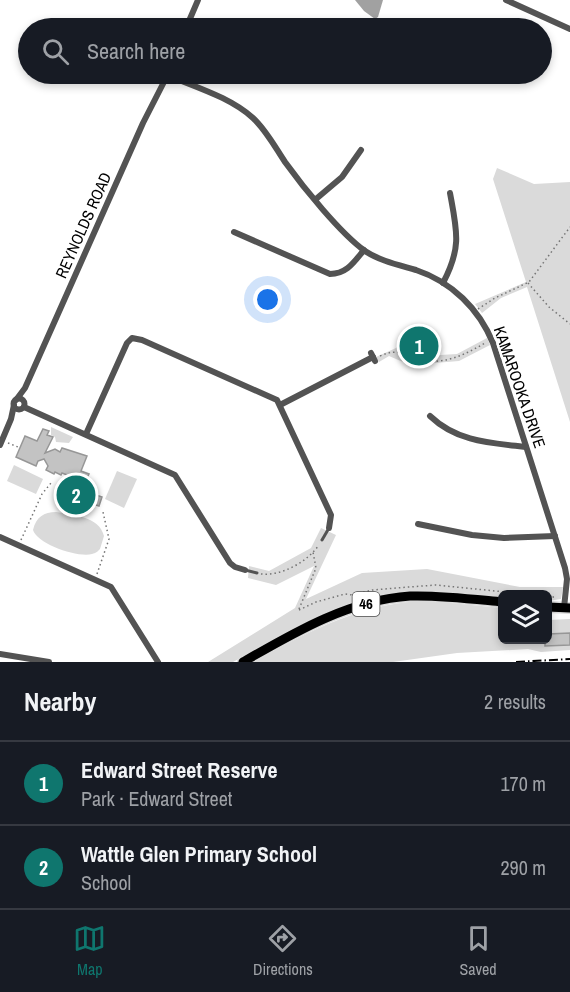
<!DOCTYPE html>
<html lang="en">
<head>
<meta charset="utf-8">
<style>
	:root { --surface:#171b24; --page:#20242c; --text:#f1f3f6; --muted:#9ea1a6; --line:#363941; --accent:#0f766e }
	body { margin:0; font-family:"Archivo Narrow",sans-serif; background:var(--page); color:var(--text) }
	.controls { position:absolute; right:18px; bottom:18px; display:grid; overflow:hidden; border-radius:9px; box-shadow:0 3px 9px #0003 }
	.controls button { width:54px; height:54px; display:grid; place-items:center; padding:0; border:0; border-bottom:2px solid var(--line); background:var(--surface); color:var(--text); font:30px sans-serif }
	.you { position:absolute; left:268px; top:300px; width:21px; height:21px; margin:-15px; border:4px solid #fff; border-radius:50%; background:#1a73e8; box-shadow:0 0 0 9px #1a73e833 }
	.badge { display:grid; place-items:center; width:39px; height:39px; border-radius:50%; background:var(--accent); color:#fff; font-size:20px; font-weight:700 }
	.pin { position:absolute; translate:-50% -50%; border:3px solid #fff; box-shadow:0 2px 6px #0006 }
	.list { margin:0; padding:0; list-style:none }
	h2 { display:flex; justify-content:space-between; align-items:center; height:78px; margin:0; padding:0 24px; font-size:26px }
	h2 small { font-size:20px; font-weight:400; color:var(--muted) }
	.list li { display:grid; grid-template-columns:39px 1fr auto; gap:18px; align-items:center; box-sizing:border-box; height:84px; padding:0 24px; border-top:2px solid var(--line) }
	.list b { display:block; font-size:22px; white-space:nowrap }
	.list p { margin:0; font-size:20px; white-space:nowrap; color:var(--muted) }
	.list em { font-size:20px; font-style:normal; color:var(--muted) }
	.icon { flex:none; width:33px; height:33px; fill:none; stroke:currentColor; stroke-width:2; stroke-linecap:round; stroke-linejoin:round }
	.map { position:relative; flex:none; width:570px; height:662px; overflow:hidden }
	.search { position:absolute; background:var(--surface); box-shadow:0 3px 9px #0003; left:18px; right:18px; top:18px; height:66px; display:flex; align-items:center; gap:15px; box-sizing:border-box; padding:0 21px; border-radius:33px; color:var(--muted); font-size:22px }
	.sheet { height:246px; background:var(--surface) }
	nav { display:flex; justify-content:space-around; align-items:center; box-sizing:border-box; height:84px; border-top:2px solid var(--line); background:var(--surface); font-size:16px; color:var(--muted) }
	nav a { display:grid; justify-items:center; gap:3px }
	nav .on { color:var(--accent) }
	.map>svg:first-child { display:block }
	.green { fill:#dadada }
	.water { fill:#a1a1a1 }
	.building { fill:#c3c3c3; stroke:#979797; stroke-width:1.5 }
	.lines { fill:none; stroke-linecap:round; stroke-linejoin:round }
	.primary-casing { stroke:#dbdbdb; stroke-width:12 }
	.path { stroke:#757575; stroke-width:1.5; stroke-dasharray:1.5 3; stroke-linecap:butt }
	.service { stroke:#535353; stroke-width:3 }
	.minor { stroke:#535353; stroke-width:6 }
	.primary { stroke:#000; stroke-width:9 }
	.rail { stroke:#000; stroke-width:2; stroke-dasharray:9 3 1.5 3; stroke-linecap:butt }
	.labels { text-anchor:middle; stroke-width:5; stroke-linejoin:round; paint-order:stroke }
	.shield { fill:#fff; stroke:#4c4c4c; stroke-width:1.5 }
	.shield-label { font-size:15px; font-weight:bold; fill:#000 }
	.street-label { font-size:16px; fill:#000; stroke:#fff }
</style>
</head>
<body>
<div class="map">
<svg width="570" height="662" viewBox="0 0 570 662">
	<rect width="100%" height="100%" fill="#fff"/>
	<g class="green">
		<polygon points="497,168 534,184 570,182 570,422 527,287 501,298 482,313 475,304 526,282 493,179"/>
		<polygon points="419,328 439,344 440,355 457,354 487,338 490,345 459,361 410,365 389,356 379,362 376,357 396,348"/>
		<polygon points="51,427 73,437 69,443 56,442 55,437 51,435"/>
		<polygon points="14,465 43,479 36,494 7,481"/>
		<polygon points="117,471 137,479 124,508 105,499"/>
		<polygon points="75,500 87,504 87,510 77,510 68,506 68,502"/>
		<path d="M56 512C73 515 99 516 104 536L100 549C97 552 96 553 92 554 78 558 37 544 33 530 36 517 44 512 56 512Z"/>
		<polygon points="321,528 336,535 306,599 362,573 427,569 520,587 563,587 561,599 548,601 548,594 502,594 502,597 421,591 404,592 368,598 317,616 233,662 208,662 295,608 314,566 276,585 248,578 249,566 269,571 311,548"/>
		<path d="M430 601 502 608V640H548V620L570 619V650L541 652 528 649 457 653 393 662H253C310 631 364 601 430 601Z"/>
	</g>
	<polygon class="water" points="355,0 383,0 378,17 375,19 364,11"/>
	<g class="building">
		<polygon points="43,429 49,431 47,435 53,437 45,453 55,449 60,452 62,448 87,456 81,471 89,474 85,482 62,473 61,475 55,472 54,474 46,470 48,466 44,459 38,461 36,466 16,457 25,436 37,441"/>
		<polygon points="69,486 102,497 99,506 66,495"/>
		<polygon points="570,633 570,645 545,646 545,639 548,639 548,634"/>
	</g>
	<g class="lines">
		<defs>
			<g id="primary">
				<polyline points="548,607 570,608"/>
				<path d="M243 662C295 632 349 600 410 596 441 595 472 599 502 602"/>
			</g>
		</defs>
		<use href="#primary" class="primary-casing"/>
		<g class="path">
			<polyline points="528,283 549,307 570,324"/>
			<polyline points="478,309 495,298 529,282 570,227"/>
			<path d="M380 356C400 347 402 356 421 360 445 365 466 354 485 343"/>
			<polyline points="8,443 18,447"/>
			<polyline points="21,540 42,494 51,483"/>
			<polyline points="97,574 109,539 103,512"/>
			<path d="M261 574C282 576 307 562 319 545"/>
			<polyline points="548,597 557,597"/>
			<polyline points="299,609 316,568 313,552"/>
			<polyline points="299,610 316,602 345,594 353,595 372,590 396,588 436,585 525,594"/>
		</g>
		<g class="service">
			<polyline points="322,540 329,528"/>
			<polyline points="245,570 257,573"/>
		</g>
		<g class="minor">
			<polyline points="506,0 570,29"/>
			<polyline points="186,28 198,0"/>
			<path d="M167 75C195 87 230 97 253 118 266 130 275 147 285 162 303 187 340 233 365 251 380 261 399 265 416 270 452 282 479 309 493 343L565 568 567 579 564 608"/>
			<polyline points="316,199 342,177 361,150"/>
			<path d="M234 232 330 274C347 274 354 262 364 250"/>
			<path d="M443 283C462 247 457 231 450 193"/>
			<polyline points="371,353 375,361"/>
			<circle cx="19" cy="404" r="5.5"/>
			<polyline points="16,400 25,388 143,123 168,74"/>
			<polyline points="280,405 373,357"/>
			<polyline points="24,407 175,475 230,563 235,567 245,570"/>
			<path d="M430 416C457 442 491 443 526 447"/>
			<polyline points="86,434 127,343 132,338 142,340 277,400 331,515 329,528"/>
			<polyline points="0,445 11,419 14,405"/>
			<polyline points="418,524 472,535 504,538 555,536"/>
			<polyline points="0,537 111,587 158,662"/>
			<polyline points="0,654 49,662"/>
		</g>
		<use href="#primary" class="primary"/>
		<polyline class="rail" points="516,662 570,659"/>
	</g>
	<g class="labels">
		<rect class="shield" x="352.5" y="592" width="27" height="24" rx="4.5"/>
		<g class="shield-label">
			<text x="366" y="609">46</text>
		</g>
		<g class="street-label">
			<text transform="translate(83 225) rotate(-66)" y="6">REYNOLDS ROAD</text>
			<text transform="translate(520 387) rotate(71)" y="6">KAMAROOKA DRIVE</text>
		</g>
	</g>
</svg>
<div class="controls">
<button><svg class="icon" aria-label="layers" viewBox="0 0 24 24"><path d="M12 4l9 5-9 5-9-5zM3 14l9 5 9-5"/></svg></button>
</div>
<div class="you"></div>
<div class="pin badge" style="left:419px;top:346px">1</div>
<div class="pin badge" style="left:76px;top:495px">2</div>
<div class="search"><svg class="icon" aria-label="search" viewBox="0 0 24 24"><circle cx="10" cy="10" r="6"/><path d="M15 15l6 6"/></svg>Search here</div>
</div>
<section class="sheet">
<h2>Nearby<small>2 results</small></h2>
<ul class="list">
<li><span class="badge">1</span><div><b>Edward Street Reserve</b><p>Park · Edward Street</p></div><em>170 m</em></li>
<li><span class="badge">2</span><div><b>Wattle Glen Primary School</b><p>School</p></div><em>290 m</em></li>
</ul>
</section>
<nav>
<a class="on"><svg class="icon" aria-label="map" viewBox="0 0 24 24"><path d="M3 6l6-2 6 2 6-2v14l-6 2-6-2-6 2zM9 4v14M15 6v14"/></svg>Map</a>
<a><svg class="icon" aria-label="directions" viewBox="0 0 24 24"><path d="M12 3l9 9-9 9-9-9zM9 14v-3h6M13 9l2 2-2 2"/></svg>Directions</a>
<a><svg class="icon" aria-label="saved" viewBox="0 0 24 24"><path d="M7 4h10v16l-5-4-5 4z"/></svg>Saved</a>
</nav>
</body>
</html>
